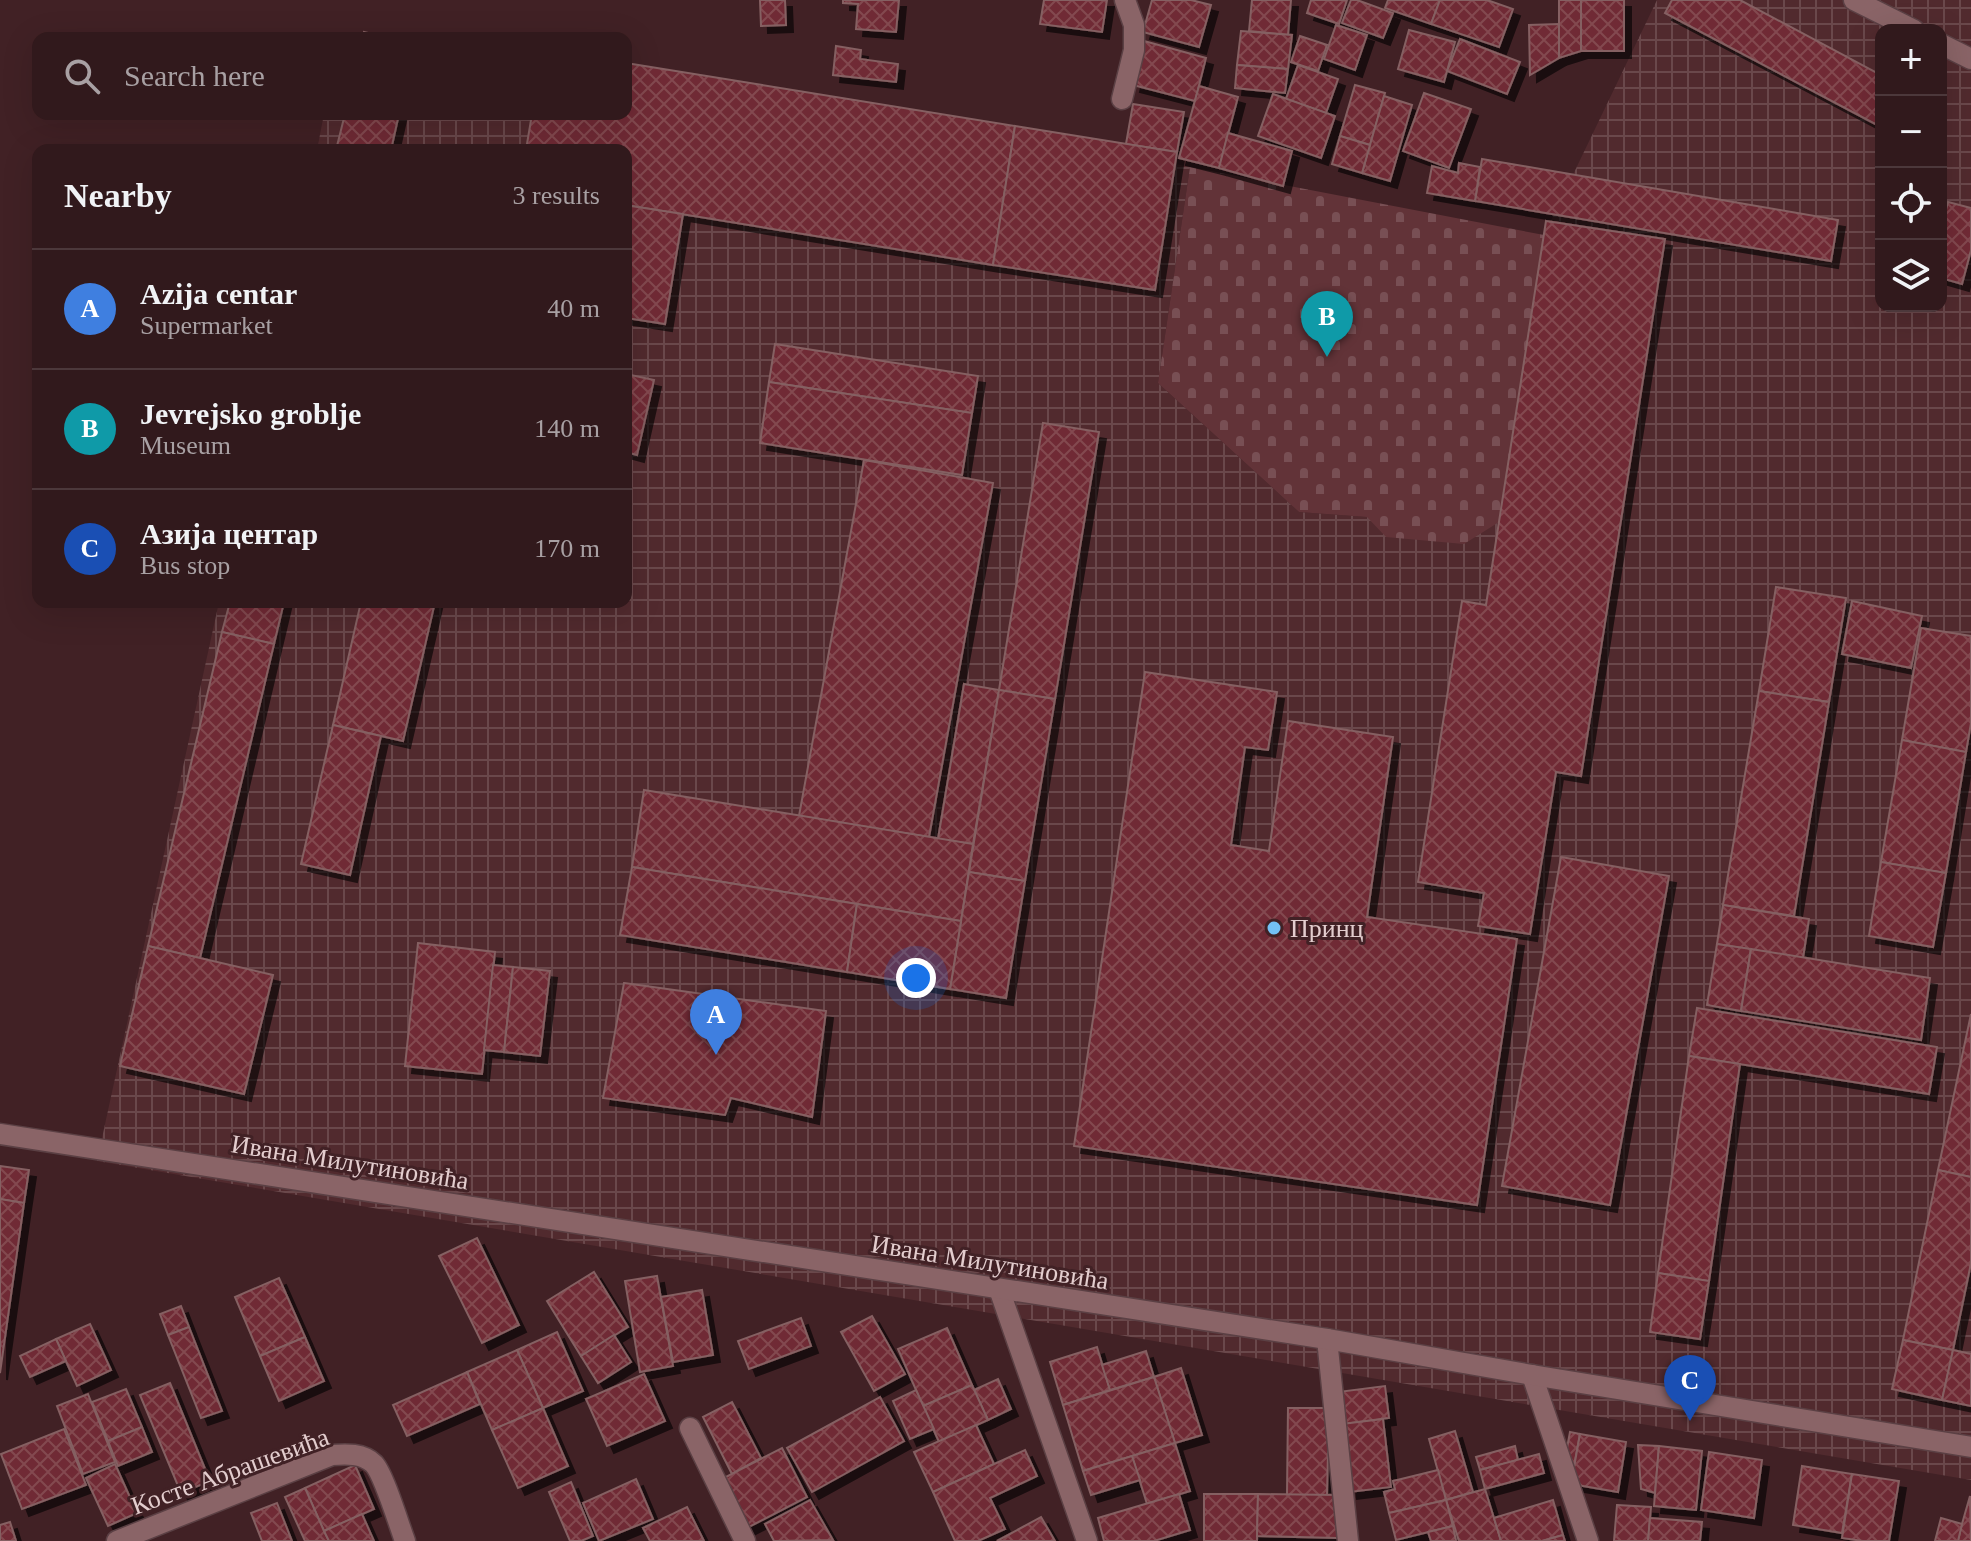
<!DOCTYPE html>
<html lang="en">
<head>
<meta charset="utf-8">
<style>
	:root { --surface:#31191c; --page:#3d2629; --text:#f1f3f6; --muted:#a8a0a3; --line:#4c383b; --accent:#73c1f5 }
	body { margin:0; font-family:"Times New Roman",serif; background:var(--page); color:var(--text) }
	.controls { position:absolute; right:24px; top:24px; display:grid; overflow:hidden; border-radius:16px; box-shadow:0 8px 32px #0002 }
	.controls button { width:72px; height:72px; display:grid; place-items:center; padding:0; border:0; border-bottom:2px solid var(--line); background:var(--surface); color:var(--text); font:40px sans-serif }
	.you { position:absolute; left:916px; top:978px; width:28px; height:28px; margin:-20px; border:6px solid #fff; border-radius:50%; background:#1a73e8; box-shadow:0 0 0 12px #1a73e833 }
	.badge { display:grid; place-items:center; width:52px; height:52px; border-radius:50%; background:var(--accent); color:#fff; font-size:26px; font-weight:700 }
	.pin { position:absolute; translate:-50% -66px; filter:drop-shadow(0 2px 4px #0008) }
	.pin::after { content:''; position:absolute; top:42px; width:28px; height:24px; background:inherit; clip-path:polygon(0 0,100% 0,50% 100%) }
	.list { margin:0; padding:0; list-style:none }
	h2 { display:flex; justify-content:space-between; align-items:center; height:104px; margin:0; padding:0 32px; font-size:34px }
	h2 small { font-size:26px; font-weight:400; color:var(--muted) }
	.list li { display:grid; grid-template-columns:52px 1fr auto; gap:24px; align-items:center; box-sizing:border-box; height:120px; padding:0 32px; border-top:2px solid var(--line) }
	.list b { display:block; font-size:30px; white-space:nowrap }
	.list p { margin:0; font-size:26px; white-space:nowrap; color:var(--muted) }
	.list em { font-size:26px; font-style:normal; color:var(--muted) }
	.icon { flex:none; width:44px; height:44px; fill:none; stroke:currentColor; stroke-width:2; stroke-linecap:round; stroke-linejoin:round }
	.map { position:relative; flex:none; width:1971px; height:1541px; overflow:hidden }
	.search { position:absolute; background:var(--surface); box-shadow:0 8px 32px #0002; left:32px; top:32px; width:600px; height:88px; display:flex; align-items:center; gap:20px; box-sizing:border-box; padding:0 28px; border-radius:16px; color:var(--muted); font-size:30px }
	.panel { position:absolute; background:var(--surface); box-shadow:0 8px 32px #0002; left:32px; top:144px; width:600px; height:464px; border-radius:16px }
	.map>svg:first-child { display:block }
	.industrial { fill:url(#industrial-grid); fill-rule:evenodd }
	.cemetery { fill:url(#cemetery-stones) }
	.building { fill:url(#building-cross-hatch); stroke:#856062; stroke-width:2; filter:url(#shadow) }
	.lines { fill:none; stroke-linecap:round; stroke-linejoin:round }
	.street-casing { stroke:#5b4044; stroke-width:23 }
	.secondary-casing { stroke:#5b4044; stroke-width:23 }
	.street { stroke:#8a6467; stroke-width:20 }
	.secondary { stroke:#8a6467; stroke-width:20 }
	.poi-dot { fill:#73c1f5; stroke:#412125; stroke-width:3 }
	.labels { text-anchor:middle; stroke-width:6; stroke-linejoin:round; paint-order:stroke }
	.poi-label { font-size:26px; fill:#e3cdce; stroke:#412125; text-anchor:start }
	.street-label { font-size:26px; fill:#e3cdce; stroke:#412125 }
</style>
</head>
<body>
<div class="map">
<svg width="1971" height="1541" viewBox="0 0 1971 1541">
	<defs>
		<pattern id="industrial-grid" width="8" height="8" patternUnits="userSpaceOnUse" patternTransform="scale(2)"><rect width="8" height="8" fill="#512a2e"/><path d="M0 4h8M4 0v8" fill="none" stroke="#6a484b"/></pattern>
		<pattern id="cemetery-stones" width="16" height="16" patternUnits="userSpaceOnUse" patternTransform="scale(2)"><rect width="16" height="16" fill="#623338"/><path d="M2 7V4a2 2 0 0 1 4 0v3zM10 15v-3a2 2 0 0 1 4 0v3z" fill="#784f54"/></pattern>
		<pattern id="building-cross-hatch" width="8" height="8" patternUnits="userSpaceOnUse" patternTransform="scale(2)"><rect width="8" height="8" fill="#6f2a34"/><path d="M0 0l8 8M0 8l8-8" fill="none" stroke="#834850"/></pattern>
		<filter id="shadow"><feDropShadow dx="7" dy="7" stdDeviation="0" flood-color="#0009"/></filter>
	</defs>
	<rect width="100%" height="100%" fill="#412125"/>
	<path class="industrial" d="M1657 0H1971V1480L97 1161 219 602H626V150H317L324 114H626L1023 134 1190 167 1158 383 1299 512 1367 517 1499 522 1544 235ZM1881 30H1941V306H1881Z"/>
	<polygon class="cemetery" points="1190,167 1544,235 1499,522 1464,544 1386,537 1367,517 1299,512 1158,383"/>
	<g class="building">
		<polygon points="760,0 785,0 786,25 761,26"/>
		<polygon points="843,0 899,0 896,32 856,29 858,4 843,3"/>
		<polygon points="1044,0 1107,0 1102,32 1040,24"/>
		<polygon points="1152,0 1191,0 1211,5 1199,47 1143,32"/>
		<polygon points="1252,0 1291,0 1288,35 1249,31"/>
		<polygon points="1311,0 1347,0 1339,24 1307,13"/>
		<polygon points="1351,0 1357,0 1393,13 1383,38 1342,23"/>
		<polygon points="1388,0 1440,0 1431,24 1385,8"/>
		<polygon points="1440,0 1487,0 1513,9 1499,47 1431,24"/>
		<polygon points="1559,0 1581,0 1581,51 1559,58"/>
		<rect x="1581" y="0" width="43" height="51"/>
		<polygon points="1672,0 1740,0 1881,75 1881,127 1665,13"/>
		<polygon points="1559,24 1559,58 1530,75 1529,25"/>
		<polygon points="1336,25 1367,35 1355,70 1324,59"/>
		<polygon points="1409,30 1455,42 1444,82 1398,69"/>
		<polygon points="1241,31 1292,35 1288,69 1237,65"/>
		<polygon points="364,32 389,38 363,38"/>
		<polygon points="1300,36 1327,45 1318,71 1291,62"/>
		<polygon points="1460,39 1520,62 1507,94 1447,71"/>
		<polygon points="1144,41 1206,58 1195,101 1133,85"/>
		<polygon points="836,46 861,50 860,59 898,64 896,82 833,75"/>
		<polygon points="626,63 1015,126 993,265 626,205 626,150 526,150 532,114 626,114"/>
		<polygon points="1237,65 1288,69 1285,93 1235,88"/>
		<polygon points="1298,65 1338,79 1326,113 1286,99"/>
		<polygon points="1355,85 1385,93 1370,145 1340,136"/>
		<polygon points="1199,86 1238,97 1219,168 1179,158"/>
		<polygon points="1424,93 1471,109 1449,168 1403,151"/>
		<polygon points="1273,94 1335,116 1321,158 1258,136"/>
		<polygon points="1384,96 1412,105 1390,181 1362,173"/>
		<polygon points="1133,104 1184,112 1177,152 1126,144"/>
		<polygon points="345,114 399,114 391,150 336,150"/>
		<polygon points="1015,126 1177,152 1155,290 993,265"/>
		<polygon points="1228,133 1292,151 1283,186 1219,168"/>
		<polygon points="1340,136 1370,145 1362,173 1332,164"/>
		<polygon points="1482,159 1838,220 1831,261 1475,201"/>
		<polygon points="1459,163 1480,167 1475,201 1427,193 1432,166 1458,173"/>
		<polygon points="1948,202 1971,208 1971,250 1962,284 1941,278 1941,229"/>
		<polygon points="631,206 683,214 665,324 626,318 626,235"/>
		<polygon points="1546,221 1665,239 1581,776 1556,772 1530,934 1478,926 1484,893 1418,882 1462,601 1486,605"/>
		<polygon points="775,344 978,376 972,413 769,382"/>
		<polygon points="626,374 654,380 637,455 626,452"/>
		<polygon points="769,382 972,413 962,475 760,443"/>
		<polygon points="1043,423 1099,432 1055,699 999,690"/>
		<polygon points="864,460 993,483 929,837 799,816"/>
		<polygon points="1776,587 1846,598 1829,702 1759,691"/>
		<polygon points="1852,601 1922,616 1911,668 1842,654"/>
		<polygon points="230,602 284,602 274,644 222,632"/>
		<polygon points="361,602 435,602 403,741 333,725"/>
		<polygon points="1921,628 1971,636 1971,723 1966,752 1902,740"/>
		<polygon points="222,632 274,644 200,958 148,946"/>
		<polygon points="1145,672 1277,692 1268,750 1245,747 1231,845 1269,851 1288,721 1393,737 1367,917 1517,939 1477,1205 1074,1146"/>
		<polygon points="964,684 999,690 973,844 938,839"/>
		<polygon points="999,690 1055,699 1025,881 969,872"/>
		<polygon points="1759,691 1829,702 1794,916 1723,905"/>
		<polygon points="333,725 381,736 350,875 301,864"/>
		<polygon points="1902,740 1966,752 1946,873 1881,862"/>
		<polygon points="644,790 973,844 961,921 632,867"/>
		<polygon points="1561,857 1669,876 1610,1205 1502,1186"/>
		<polygon points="1881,862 1946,873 1933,947 1869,936"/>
		<polygon points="632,867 857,904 847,972 620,935"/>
		<polygon points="969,872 1025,881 1006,998 950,989"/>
		<polygon points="857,904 961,921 950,989 847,972"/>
		<polygon points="1723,905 1809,919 1803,958 1717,944"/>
		<polygon points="418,943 495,952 482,1074 405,1066"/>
		<polygon points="1717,944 1751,949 1741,1011 1707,1005"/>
		<polygon points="148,946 273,975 244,1094 120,1066"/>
		<polygon points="1751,949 1930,978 1921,1040 1741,1011"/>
		<polygon points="493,965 513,967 504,1052 484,1050"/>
		<polygon points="513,967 550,971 540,1056 504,1052"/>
		<polygon points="624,983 826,1011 812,1117 731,1098 725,1115 603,1098"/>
		<polygon points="1697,1008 1937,1047 1929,1094 1689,1056"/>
		<polygon points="1971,1014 1971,1177 1938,1170"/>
		<polygon points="1689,1056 1740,1064 1709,1281 1658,1273"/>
		<polygon points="0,1166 29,1170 24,1203 0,1199"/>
		<polygon points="1938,1170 1971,1177 1971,1263 1953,1350 1903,1340"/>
		<polygon points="0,1199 24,1203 0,1373"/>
		<polygon points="477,1238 519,1325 482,1343 439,1256"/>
		<polygon points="594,1272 628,1327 581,1356 547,1301"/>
		<polygon points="1658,1273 1709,1281 1700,1339 1650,1332"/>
		<polygon points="657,1276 673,1366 640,1372 625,1281"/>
		<polygon points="279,1278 305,1337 260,1356 235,1297"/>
		<polygon points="702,1290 713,1355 673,1362 661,1297"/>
		<polygon points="181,1306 189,1327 168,1335 160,1314"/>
		<polygon points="872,1316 905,1374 874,1391 841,1332"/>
		<polygon points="801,1318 811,1346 749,1369 738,1341"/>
		<polygon points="90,1324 111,1370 77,1386 56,1339"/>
		<polygon points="189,1327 222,1411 201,1418 168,1335"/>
		<polygon points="947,1328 972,1385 923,1406 898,1349"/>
		<polygon points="557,1332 583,1391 543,1408 517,1350"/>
		<polygon points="614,1335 631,1362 598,1383 581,1356"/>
		<polygon points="305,1337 324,1381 279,1401 260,1356"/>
		<polygon points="56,1339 66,1361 30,1377 20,1356"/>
		<polygon points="1903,1340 1953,1350 1942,1400 1892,1389"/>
		<polygon points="1097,1347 1110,1390 1063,1405 1050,1362"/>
		<polygon points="517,1350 543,1408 492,1430 467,1372"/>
		<polygon points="1953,1350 1971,1354 1971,1406 1942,1400"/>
		<polygon points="1146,1351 1154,1377 1110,1390 1102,1365"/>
		<polygon points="1181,1368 1202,1435 1175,1443 1154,1377"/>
		<polygon points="467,1372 480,1404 407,1436 393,1405"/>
		<polygon points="644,1374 665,1421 607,1446 586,1399"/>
		<polygon points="1154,1377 1175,1443 1083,1471 1063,1405"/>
		<polygon points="998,1379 1011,1409 988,1420 974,1390"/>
		<polygon points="170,1383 210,1481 181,1493 140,1395"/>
		<polygon points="972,1385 988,1420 939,1442 923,1406"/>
		<polygon points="1385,1386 1389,1418 1342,1424 1338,1392"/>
		<polygon points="126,1389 142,1427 108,1441 92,1402"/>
		<polygon points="916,1390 934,1429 910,1439 893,1401"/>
		<polygon points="88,1394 115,1462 83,1474 57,1406"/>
		<polygon points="880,1397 904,1441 812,1492 787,1448"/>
		<polygon points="732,1402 761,1458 732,1474 703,1417"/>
		<polygon points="543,1408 568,1466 518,1488 492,1430"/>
		<polygon points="1288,1408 1329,1408 1327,1495 1287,1495"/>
		<polygon points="1383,1419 1391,1487 1350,1492 1342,1424"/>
		<polygon points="976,1425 994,1464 933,1492 914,1452"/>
		<polygon points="142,1427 152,1452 118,1466 108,1441"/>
		<polygon points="64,1429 86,1485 22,1509 1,1454"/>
		<polygon points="1455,1431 1473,1492 1446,1500 1429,1439"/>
		<polygon points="1570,1432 1580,1434 1574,1466 1564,1464"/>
		<polygon points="1580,1434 1626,1442 1618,1492 1571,1484"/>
		<polygon points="1175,1443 1190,1491 1147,1504 1132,1456"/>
		<polygon points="1638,1445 1659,1446 1655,1493 1641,1489"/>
		<polygon points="1515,1446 1518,1460 1480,1470 1476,1457"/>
		<polygon points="1659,1446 1702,1451 1696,1510 1654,1506"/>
		<polygon points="782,1448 807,1497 745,1529 720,1480"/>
		<polygon points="1025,1450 1037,1476 990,1498 1005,1529 978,1541 955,1541 933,1492"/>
		<polygon points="1709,1452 1762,1460 1754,1518 1701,1510"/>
		<polygon points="1539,1454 1544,1473 1485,1489 1480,1470"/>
		<polygon points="1132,1456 1140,1480 1091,1495 1083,1471"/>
		<polygon points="115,1464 137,1513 108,1526 86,1478"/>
		<polygon points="355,1465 374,1509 324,1531 305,1488"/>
		<polygon points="1802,1466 1852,1474 1842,1533 1793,1525"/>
		<polygon points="1438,1470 1446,1500 1389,1513 1384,1492 1395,1489 1393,1481"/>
		<polygon points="1852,1474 1899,1481 1889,1541 1863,1541 1842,1538"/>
		<polygon points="636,1479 653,1519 599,1541 583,1503"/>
		<polygon points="571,1482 593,1536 581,1541 570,1541 549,1492"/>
		<polygon points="305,1488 324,1531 329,1541 305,1541 285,1497"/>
		<polygon points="1485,1489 1501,1541 1459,1541 1446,1500"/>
		<polygon points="1179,1494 1190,1530 1154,1541 1104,1541 1098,1518"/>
		<polygon points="1204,1494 1258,1494 1257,1541 1204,1541"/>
		<polygon points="1258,1494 1338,1495 1337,1538 1257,1536"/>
		<polygon points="1970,1496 1971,1541 1958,1541 1962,1524"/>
		<polygon points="810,1500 833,1540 774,1541 765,1524"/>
		<polygon points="1446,1500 1453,1526 1396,1540 1389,1513"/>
		<polygon points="1553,1500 1563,1535 1542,1541 1501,1541 1494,1518"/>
		<polygon points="277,1503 292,1541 262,1541 251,1513"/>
		<polygon points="1617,1505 1651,1507 1648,1541 1614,1541"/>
		<polygon points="687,1507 704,1541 650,1541 643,1528"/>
		<polygon points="362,1514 374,1541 329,1541 324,1531"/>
		<polygon points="1041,1517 1055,1541 997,1541"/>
		<polygon points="1650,1518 1702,1522 1700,1541 1648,1541"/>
		<polygon points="1941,1518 1962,1524 1958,1541 1935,1541"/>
		<polygon points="10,1522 16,1541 0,1541 0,1525"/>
		<polygon points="1453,1526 1456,1541 1431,1541 1428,1532"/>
		<polygon points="1563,1535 1565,1541 1542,1541"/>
	</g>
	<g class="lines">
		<defs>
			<g id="street">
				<polyline points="1854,0 1914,30"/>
				<polyline points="1941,44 1971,59"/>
				<polyline points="1122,99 1134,50 1134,25 1125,0"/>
				<polyline points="999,1289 1087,1541"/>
				<polyline points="1327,1339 1348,1541"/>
				<polyline points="1532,1375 1588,1541"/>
				<polyline points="690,1428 745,1541"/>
				<path d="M117 1541 332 1455C346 1454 363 1453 374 1464 384 1475 399 1525 405 1541"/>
			</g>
			<polyline id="secondary" points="0,1134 1327,1339 1532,1375 1971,1447"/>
		</defs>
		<use href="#street" class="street-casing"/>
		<use href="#secondary" class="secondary-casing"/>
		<use href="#street" class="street"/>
		<use href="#secondary" class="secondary"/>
	</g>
	<circle class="poi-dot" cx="1274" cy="928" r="8"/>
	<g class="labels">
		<g class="poi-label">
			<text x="1290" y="937">Принц</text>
		</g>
		<g class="street-label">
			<text transform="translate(350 1162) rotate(9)" y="9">Ивана Милутиновића</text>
			<text transform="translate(990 1262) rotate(9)" y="9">Ивана Милутиновића</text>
			<text transform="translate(230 1471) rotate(-20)" y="9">Косте Абрашевића</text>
		</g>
	</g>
</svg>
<div class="controls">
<button>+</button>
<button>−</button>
<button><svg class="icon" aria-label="locate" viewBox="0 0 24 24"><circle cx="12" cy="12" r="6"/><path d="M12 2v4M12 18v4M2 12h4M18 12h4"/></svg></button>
<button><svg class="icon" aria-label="layers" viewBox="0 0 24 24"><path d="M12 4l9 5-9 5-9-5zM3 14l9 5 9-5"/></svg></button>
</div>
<div class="you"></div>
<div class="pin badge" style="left:716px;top:1055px;background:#3f7fe0">A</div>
<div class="pin badge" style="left:1327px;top:357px;background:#0f9aa8">B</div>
<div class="pin badge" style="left:1690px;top:1421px;background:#1a4fb4">C</div>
<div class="search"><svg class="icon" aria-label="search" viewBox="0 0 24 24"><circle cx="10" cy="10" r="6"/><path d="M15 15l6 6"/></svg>Search here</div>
<section class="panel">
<h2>Nearby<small>3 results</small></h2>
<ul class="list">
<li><span class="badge" style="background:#3f7fe0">A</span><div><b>Azija centar</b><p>Supermarket</p></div><em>40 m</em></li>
<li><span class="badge" style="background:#0f9aa8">B</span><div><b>Jevrejsko groblje</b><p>Museum</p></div><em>140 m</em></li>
<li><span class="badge" style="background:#1a4fb4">C</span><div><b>Азија центар</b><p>Bus stop</p></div><em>170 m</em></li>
</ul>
</section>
</div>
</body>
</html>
